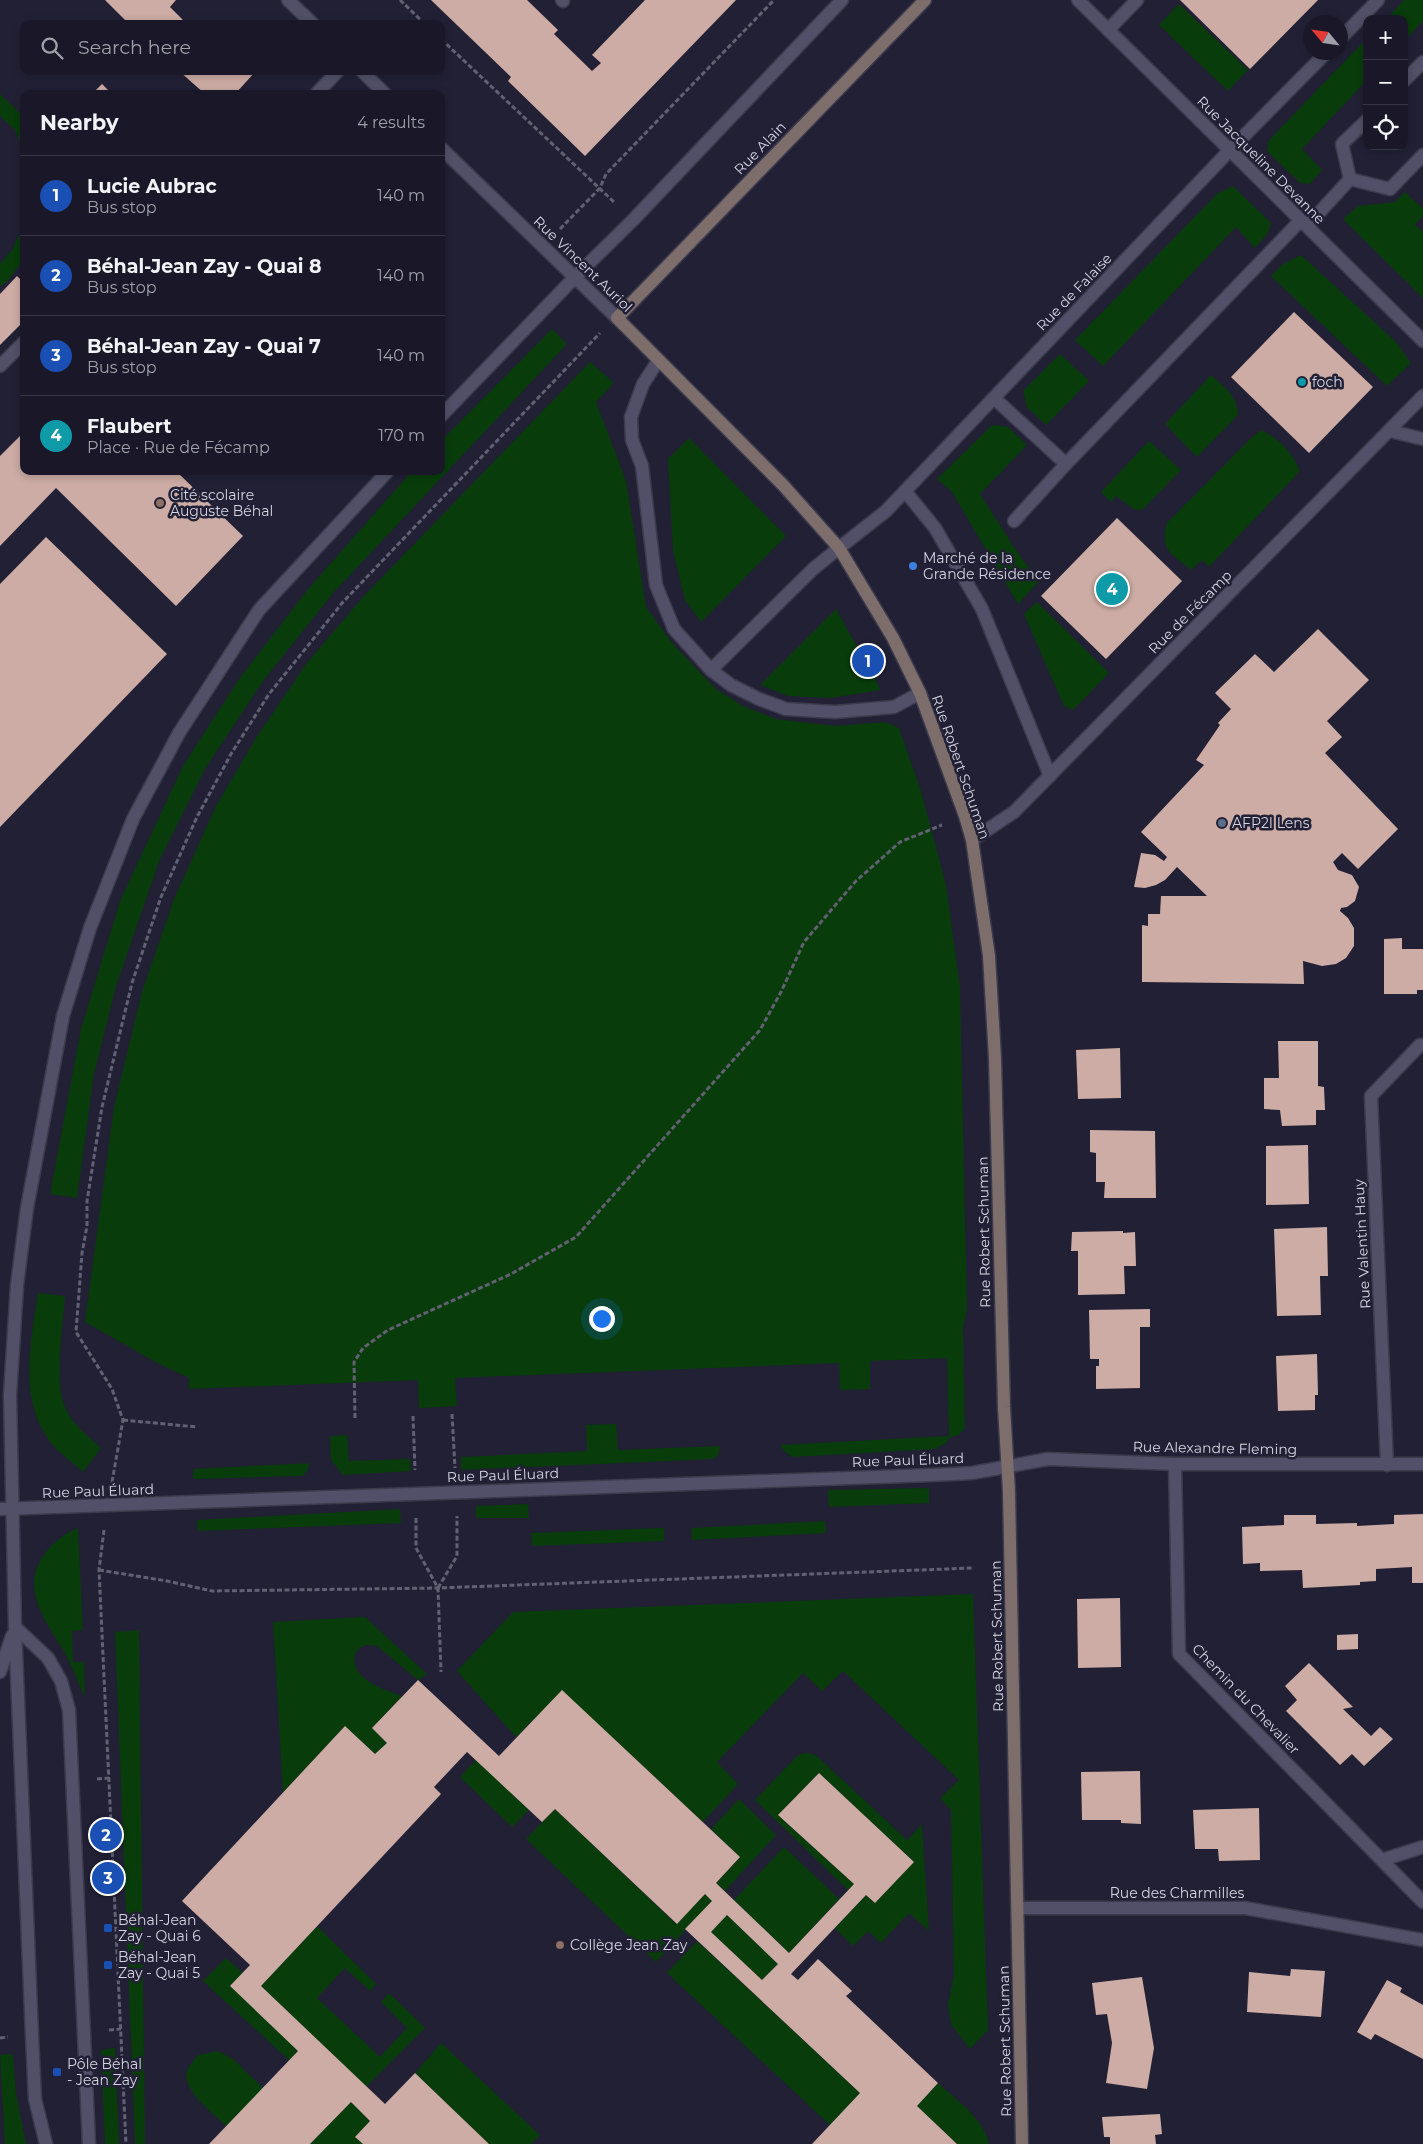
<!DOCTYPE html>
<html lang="en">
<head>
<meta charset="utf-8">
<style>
	:root { --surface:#1a1828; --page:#232130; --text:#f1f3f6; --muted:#9fa0a8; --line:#383745; --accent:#f890cc }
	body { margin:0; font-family:Montserrat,sans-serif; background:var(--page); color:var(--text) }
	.controls { position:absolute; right:15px; top:15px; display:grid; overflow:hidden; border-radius:10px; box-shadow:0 2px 8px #0003 }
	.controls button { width:45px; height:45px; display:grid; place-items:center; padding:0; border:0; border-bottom:1px solid var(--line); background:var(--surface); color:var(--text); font:25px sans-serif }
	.compass { position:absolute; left:1303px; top:15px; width:45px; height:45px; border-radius:50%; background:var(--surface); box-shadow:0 2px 8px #0003; rotate:299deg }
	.you { position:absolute; left:601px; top:1318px; width:18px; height:18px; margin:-12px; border:4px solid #fff; border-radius:50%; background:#1a73e8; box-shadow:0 0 0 8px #1a73e833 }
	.badge { display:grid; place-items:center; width:32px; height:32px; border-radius:50%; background:var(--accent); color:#fff; font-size:16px; font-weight:700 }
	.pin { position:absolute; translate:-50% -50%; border:2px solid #fff; box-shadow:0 1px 5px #0006 }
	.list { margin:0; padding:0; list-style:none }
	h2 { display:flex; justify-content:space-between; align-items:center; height:65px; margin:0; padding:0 20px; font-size:21px }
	h2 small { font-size:16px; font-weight:400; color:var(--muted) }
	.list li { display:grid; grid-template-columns:32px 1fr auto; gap:15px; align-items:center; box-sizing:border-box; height:80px; padding:0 20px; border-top:1px solid var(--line) }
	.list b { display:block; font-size:19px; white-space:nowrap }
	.list p { margin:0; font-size:16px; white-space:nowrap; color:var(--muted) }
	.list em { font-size:16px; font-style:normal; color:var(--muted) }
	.icon { flex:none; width:28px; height:28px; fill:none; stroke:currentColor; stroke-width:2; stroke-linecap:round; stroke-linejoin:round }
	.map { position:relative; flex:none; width:1423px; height:2144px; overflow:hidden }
	.search { position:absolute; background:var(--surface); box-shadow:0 2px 8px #0003; left:20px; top:20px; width:425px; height:55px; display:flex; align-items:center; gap:12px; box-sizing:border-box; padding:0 18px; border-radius:10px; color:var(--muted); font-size:19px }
	.panel { position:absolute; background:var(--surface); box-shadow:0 2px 8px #0003; left:20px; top:90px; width:425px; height:385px; border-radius:10px }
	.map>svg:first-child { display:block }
	.green { fill:#083c0a }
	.building { fill:#ccaca4; fill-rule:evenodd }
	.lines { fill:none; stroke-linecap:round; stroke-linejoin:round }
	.lane-casing { stroke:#3c3a4c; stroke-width:15 }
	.street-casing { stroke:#3c3a4c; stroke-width:15 }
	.secondary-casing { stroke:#3c3a4c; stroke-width:15 }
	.path { stroke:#626072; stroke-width:3; stroke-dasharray:5 2.5; stroke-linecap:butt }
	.lane { stroke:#525068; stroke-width:12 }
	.street { stroke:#525068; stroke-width:12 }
	.secondary { stroke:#7d6e6b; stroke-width:12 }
	.culture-dot { fill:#0f9aa8; stroke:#222035; stroke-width:2 }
	.education-dot { fill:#8d6e63; stroke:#222035; stroke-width:2 }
	.shop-dot { fill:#3f7fe0; stroke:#222035; stroke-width:2 }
	.service-dot { fill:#5c6f8a; stroke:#222035; stroke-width:2 }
	.transit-dot { fill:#1a4fb4; stroke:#222035; stroke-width:2 }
	.labels { text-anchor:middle; stroke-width:5; stroke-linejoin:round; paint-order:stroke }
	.street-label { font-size:14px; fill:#d5d4e2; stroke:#222035 }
	.poi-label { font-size:14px; fill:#d5d4e2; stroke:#222035; text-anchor:start }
</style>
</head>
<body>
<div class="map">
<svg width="1423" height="2144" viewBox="0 0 1423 2144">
	<rect width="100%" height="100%" fill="#222035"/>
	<g class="green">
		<polygon points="1404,0 1423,0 1423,21 1404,41 1404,19 1386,19"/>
		<polygon points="1179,4 1248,70 1228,91 1159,25"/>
		<polygon points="1367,38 1367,80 1302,149 1322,170 1310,184 1300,183 1267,151 1269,140"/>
		<polygon points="0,94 24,117 24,153 15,130 0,116"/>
		<polygon points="1233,186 1271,223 1268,233 1255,248 1236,227 1103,366 1075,340 1218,193"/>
		<polygon points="1405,192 1423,209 1423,216 1415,225 1423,232 1423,298 1343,219 1358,206 1395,202"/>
		<polygon points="24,225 24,259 6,283 0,286 0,264 12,250"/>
		<polygon points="1301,255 1396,342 1411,363 1387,386 1271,276 1283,264"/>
		<polygon points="552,329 567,344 334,592 263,681 205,769 160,859 116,986 94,1074 77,1198 50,1194 81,1029 120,901 183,766 239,679 309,588 412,471 441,471 441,441"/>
		<polygon points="1060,354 1089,381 1046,425 1027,407 1023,391"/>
		<polygon points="590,362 614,383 596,402 626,481 646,607 673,644 716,689 743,706 776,719 835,726 885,722 899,728 921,791 946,885 960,987 967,1308 963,1329 965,1428 959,1435 950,1437 946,1443 935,1449 793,1457 785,1452 780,1445 949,1436 947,1358 870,1361 870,1389 840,1390 839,1363 455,1378 457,1406 419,1408 418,1380 189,1389 189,1378 159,1364 85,1322 114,1107 142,992 174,899 216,806 256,738 306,664 363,597"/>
		<path d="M1211 375C1224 387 1238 396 1238 415L1197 457 1165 424Z"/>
		<polygon points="992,425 1008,427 1027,445 980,494 1021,558 1040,580 1018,604 952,492 937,479"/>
		<path d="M1261 430C1279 438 1293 453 1300 471L1209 567 1202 560 1191 570C1172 554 1159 550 1167 523L1249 440Z"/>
		<polygon points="689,438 786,536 701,622 685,600 673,551 668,459"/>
		<polygon points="1149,441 1181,470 1142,510 1133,509 1116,496 1111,502 1101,492"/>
		<polygon points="1037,602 1109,673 1073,710 1064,706 1024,614"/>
		<polygon points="836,609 881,690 830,698 788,696 760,685"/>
		<path d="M38 1293 65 1296C63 1326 54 1381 65 1407 72 1424 88 1436 101 1448L83 1472C72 1462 57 1452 49 1440 18 1397 31 1342 38 1293Z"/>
		<polygon points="616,1424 618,1450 720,1446 719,1453 714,1459 461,1470 461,1457 587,1451 586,1425"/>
		<polygon points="347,1435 349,1461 410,1459 411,1471 343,1475 331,1460 330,1436"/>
		<polygon points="310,1463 307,1471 302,1476 193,1479 193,1469"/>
		<polygon points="929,1488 929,1503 829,1507 828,1490"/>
		<polygon points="528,1504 529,1518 476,1518 476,1506"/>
		<polygon points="400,1509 401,1523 198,1531 197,1520"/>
		<polygon points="825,1521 826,1533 692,1540 691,1528"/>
		<path d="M78 1528 83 1630 72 1631 73 1662H84L85 1697C78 1683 73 1669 66 1655 54 1634 33 1607 34 1582 35 1558 57 1536 78 1528Z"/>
		<polygon points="664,1528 664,1541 532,1546 531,1533"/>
		<polygon points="973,1594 988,2030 970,2049 951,2024 948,2005 954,1974 951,1810 940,1798 959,1780 843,1671 822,1691 803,1673 717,1762 738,1784 703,1822 562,1691 516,1737 457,1671 513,1612"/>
		<path d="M365 1617 427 1674 418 1680 377 1646C354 1640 347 1663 363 1677 374 1687 389 1691 402 1696L372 1728 387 1743 375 1754 345 1726 283 1792 273 1622Z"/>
		<polygon points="139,1630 145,2144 135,2144 115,1632"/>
		<polygon points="805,1753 813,1754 819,1758 907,1840 922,1824 929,1931 909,1913 881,1943 868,1931 853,1946 835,1928 866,1895 875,1903 914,1862 819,1773 778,1815 854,1884 848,1890 755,1800 798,1755"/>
		<polygon points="476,1760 529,1810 512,1827 460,1777"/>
		<polygon points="739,1799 776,1835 725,1891 716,1883 740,1857 711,1829"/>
		<polygon points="555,1809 676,1924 705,1894 712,1901 656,1962 526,1839"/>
		<polygon points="784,1847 839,1899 789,1953 734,1900"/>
		<polygon points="727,1915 778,1964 762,1980 711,1932"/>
		<polygon points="317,1926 376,1984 370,1991 345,1968 317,1998 380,2057 407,2028 381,2002 389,1993 425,2028 366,2087 261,1986"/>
		<polygon points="697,1941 860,2093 830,2125 667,1973"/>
		<polygon points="226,1958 243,1973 298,2051 289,2060 203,1981"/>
		<polygon points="441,2043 540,2135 531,2144 489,2144 415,2073"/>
		<polygon points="115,2048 119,2144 105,2144 101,2050"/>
		<path d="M218 2051 233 2059 263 2088 226 2126C214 2114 181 2090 187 2071 189 2065 194 2060 198 2055Z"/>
		<polygon points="13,2054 16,2094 26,2144 5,2144 0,2055"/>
		<path d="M938 2083C957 2101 983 2117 989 2144H957L917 2106Z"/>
		<polygon points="351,2102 370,2121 356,2136 363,2144 310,2144"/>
	</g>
	<g class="building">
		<polygon points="105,0 176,0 170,7 187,24 129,24"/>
		<polygon points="431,0 527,0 558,30 554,34 592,71 601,63 592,55 645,0 736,0 585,156 508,81 511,77"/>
		<polygon points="1180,0 1318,0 1250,69"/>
		<polygon points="179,71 256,71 235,94 205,94"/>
		<polygon points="102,84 112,94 92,94"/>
		<polygon points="17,276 24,283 24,321 0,345 0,294"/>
		<polygon points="1294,312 1373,387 1309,453 1231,377"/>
		<polygon points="24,432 24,471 176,471 243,536 176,606 56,488 0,546 0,456"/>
		<polygon points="1117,518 1182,581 1106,659 1041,596"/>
		<polygon points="46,537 167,654 0,827 0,584"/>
		<polygon points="1318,629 1369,680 1327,721 1342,737 1325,753 1398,829 1358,869 1342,853 1333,862 1338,870 1352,875 1359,887 1355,901 1347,907 1341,908 1340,911 1348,918 1354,928 1354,946 1346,958 1336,964 1322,966 1303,961 1304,984 1142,982 1142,925 1148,926 1148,914 1160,914 1161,896 1207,896 1177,867 1165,880 1156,885 1145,888 1134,887 1141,853 1155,855 1164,861 1167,857 1141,832 1204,765 1196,760 1220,725 1218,723 1231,709 1215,693 1255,654 1274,672"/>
		<polygon points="1402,938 1402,949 1423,949 1423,990 1417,990 1417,994 1384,994 1384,939"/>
		<polygon points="1278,1041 1318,1041 1318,1086 1324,1087 1325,1110 1316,1110 1316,1125 1282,1126 1280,1110 1264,1109 1264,1078 1279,1078"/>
		<polygon points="1120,1048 1121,1098 1078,1099 1076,1050"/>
		<polygon points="1090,1130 1155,1131 1156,1198 1104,1198 1105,1182 1096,1182 1096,1153 1090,1152"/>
		<polygon points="1308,1145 1309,1204 1266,1205 1266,1146"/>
		<polygon points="1327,1227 1328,1276 1320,1276 1321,1315 1277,1316 1274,1229"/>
		<polygon points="1123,1231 1123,1233 1135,1232 1136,1266 1124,1266 1125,1294 1078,1295 1078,1251 1071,1251 1072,1232"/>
		<polygon points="1150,1309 1150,1327 1140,1327 1140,1388 1096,1389 1096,1366 1099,1366 1099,1359 1090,1359 1089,1310"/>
		<polygon points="1317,1354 1318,1395 1315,1395 1315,1410 1278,1411 1276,1356"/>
		<polygon points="1423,1514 1423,1583 1412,1583 1412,1567 1376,1569 1376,1581 1360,1582 1360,1585 1303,1588 1302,1570 1260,1571 1260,1563 1243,1564 1242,1527 1284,1525 1284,1515 1316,1515 1316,1524 1357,1523 1357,1526 1394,1524 1394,1515"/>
		<polygon points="1120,1598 1121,1667 1078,1668 1077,1599"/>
		<polygon points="1358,1634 1358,1649 1337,1650 1337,1635"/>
		<polygon points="1309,1663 1353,1707 1343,1709 1371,1736 1380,1727 1393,1739 1364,1766 1352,1754 1340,1765 1286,1711 1297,1700 1285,1686"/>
		<path d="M418 1680 499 1756 562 1690 740 1857 716 1883 789 1953 854 1884 778 1815 819 1773 914 1862 875 1903 866 1895 791 1974 798 1980 818 1959 852 1991 846 1996 938 2083 917 2106 957 2144H812L860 2093 685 1929 712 1901 705 1894 677 1924 555 1809 542 1822 467 1752 434 1787 441 1794 261 1986 385 2104 415 2073 489 2144H363L355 2137 370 2121 351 2102 310 2144H209L298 2051 230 1986 250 1965 182 1901 345 1726 375 1754 387 1743 372 1728ZM727 1915 778 1964 762 1980 711 1932Z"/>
		<polygon points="1140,1771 1141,1824 1121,1823 1121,1820 1082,1820 1081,1772"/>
		<polygon points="1259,1808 1260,1860 1219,1861 1218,1849 1195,1849 1193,1810"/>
		<polygon points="1291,1969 1325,1971 1321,2017 1247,2012 1249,1972 1290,1976"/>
		<polygon points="1142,1977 1154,2048 1147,2089 1106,2083 1112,2043 1107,2014 1096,2015 1092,1983"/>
		<polygon points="1387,1980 1402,1988 1400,1992 1423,2005 1423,2059 1375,2034 1371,2040 1357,2032"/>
		<polygon points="1160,2114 1162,2134 1155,2135 1156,2144 1110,2144 1110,2137 1104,2137 1102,2117"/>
	</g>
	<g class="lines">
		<defs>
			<g id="lane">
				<polyline points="562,0 563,1"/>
				<polyline points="1108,30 1137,0"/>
				<polyline points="1404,81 1423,62"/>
				<polyline points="316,94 338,71"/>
				<polyline points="1350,179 1390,189 1423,155"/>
				<polyline points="1307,226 1350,179 1342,144 1367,120"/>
				<polyline points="658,361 643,384 631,417 632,440 642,466 656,585 674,629 711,670 731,685 759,699 786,709 835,712 894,707 920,693"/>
				<polyline points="0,366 24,342"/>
				<polyline points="994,398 1066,464 1301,220"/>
				<polyline points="441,416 575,277 633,220 842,0"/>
				<polyline points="905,491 935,528 982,609 1050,776"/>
				<polyline points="1014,521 1066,464"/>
				<polyline points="711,670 813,569 839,548"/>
				<polyline points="15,1627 48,1658 61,1681 69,1710 89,2144"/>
				<polyline points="0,1672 12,1636"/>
				<polyline points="46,2144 35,2099 32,2036 15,1627 10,1395 17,1285 27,1208 63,1016 90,928 133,819 179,733 259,610 388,471"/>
			</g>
			<g id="street">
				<polyline points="288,0 313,24"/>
				<polyline points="1078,0 1423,341"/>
				<polyline points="1340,39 1378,0"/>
				<polyline points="362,71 385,94"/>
				<polyline points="441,148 617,318"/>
				<polyline points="1390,431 1423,439"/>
				<polyline points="839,548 886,511 1230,150 1327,52"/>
				<polyline points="972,840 1014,812 1423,396"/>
				<polyline points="1175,1464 1179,1654 1423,1902"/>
				<polyline points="1387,1465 1371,1096 1420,1045 1423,1045"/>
				<polyline points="0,1509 932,1475 972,1473 1048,1459 1175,1464 1423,1464"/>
				<polyline points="1382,1860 1423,1847"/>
				<polyline points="1018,1908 1245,1908 1423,1940"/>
			</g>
			<polyline id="secondary" points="925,0 617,318 783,485 839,548 893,638 920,693 965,816 972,840 989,956 995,1058 1004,1407 1009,1492 1022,2144"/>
		</defs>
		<use href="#lane" class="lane-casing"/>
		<use href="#street" class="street-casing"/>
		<use href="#secondary" class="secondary-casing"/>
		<g class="path">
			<polyline points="400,0 425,24"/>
			<polyline points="441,39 615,203"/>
			<polyline points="560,229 600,188 606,174 774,0"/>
			<polyline points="452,1414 455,1468"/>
			<polyline points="413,1416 415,1470"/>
			<polyline points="355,1418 354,1362 363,1348 388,1330 511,1274 576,1237 760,1030 781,992 804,942 855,882 900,842 942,825"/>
			<polyline points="123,1420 197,1427"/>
			<polyline points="112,1482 123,1420 112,1389 76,1332 82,1253 87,1226 87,1201 102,1107 132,983 161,897 197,817 231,754 269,694 343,602 600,333"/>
			<polyline points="416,1518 416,1548 438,1588 441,1672"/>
			<polyline points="104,1530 99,1570 126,2144"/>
			<polyline points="99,1570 167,1581 212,1591 438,1588 973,1568"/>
			<polyline points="438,1588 457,1556 457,1516"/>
			<polyline points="97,1779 109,1778"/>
			<polyline points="109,2030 121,2029"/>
			<polyline points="0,2038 8,2037"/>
		</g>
		<use href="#lane" class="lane"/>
		<use href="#street" class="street"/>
		<use href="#secondary" class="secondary"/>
	</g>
	<circle class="culture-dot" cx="1302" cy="382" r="5"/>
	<g class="education-dot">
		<circle cx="160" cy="503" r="5"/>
		<circle cx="560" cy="1945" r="5"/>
	</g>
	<circle class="shop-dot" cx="913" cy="566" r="5"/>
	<circle class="service-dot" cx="1222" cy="823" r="5"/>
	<g class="transit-dot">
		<rect x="103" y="1923" width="10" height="10" rx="2.5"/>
		<rect x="103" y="1960" width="10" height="10" rx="2.5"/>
		<rect x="52" y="2067" width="10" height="10" rx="2.5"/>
	</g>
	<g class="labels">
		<g class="street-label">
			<text transform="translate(760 148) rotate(-46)" y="5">Rue Alain</text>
			<text transform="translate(1261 160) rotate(45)" y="5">Rue Jacqueline Devanne</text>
			<text transform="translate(583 264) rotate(44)" y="5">Rue Vincent Auriol</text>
			<text transform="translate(1074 292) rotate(-46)" y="5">Rue de Falaise</text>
			<text transform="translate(1190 612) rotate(-45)" y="5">Rue de Fécamp</text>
			<text transform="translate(961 767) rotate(71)" y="5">Rue Robert Schuman</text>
			<text transform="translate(984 1232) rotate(-91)" y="5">Rue Robert Schuman</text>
			<text transform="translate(1362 1244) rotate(-93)" y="5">Rue Valentin Hauy</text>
			<text transform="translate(1215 1448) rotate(1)" y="5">Rue Alexandre Fleming</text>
			<text transform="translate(908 1460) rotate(-2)" y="5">Rue Paul Éluard</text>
			<text transform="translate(503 1475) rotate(-2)" y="5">Rue Paul Éluard</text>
			<text transform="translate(98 1491) rotate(-2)" y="5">Rue Paul Éluard</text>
			<text transform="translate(997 1636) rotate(-91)" y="5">Rue Robert Schuman</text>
			<text transform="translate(1246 1699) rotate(46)" y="5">Chemin du Chevalier</text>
			<text x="1177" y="1898">Rue des Charmilles</text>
			<text transform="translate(1005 2041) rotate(-91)" y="5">Rue Robert Schuman</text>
		</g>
		<g class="poi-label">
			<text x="1312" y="387">foch</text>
			<text x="170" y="500">Cité scolaire<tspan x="170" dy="16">Auguste Béhal</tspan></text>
			<text x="923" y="563">Marché de la<tspan x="923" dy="16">Grande Résidence</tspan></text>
			<text x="1232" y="828">AFP2I Lens</text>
			<text x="118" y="1925">Béhal-Jean<tspan x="118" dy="16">Zay - Quai 6</tspan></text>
			<text x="570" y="1950">Collège Jean Zay</text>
			<text x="118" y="1962">Béhal-Jean<tspan x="118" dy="16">Zay - Quai 5</tspan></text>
			<text x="67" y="2069">Pôle Béhal<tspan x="67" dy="16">- Jean Zay</tspan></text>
		</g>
	</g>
</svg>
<div class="controls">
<button>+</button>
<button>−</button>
<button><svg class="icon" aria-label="locate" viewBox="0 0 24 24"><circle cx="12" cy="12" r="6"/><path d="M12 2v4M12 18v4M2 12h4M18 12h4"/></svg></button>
</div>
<svg class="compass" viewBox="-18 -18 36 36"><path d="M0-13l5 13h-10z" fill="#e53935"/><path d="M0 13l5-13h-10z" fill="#9fa0a8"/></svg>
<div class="you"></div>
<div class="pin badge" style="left:868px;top:661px;background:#1a4fb4">1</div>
<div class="pin badge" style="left:106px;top:1835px;background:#1a4fb4">2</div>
<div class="pin badge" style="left:108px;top:1878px;background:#1a4fb4">3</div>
<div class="pin badge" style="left:1112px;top:589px;background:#0f9aa8">4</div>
<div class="search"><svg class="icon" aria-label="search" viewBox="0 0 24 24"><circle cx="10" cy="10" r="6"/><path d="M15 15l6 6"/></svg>Search here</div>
<section class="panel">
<h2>Nearby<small>4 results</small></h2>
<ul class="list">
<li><span class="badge" style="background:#1a4fb4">1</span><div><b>Lucie Aubrac</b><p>Bus stop</p></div><em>140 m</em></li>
<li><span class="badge" style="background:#1a4fb4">2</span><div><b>Béhal-Jean Zay - Quai 8</b><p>Bus stop</p></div><em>140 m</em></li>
<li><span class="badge" style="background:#1a4fb4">3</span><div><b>Béhal-Jean Zay - Quai 7</b><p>Bus stop</p></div><em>140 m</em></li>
<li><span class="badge" style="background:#0f9aa8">4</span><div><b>Flaubert</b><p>Place · Rue de Fécamp</p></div><em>170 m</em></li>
</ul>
</section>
</div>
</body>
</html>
